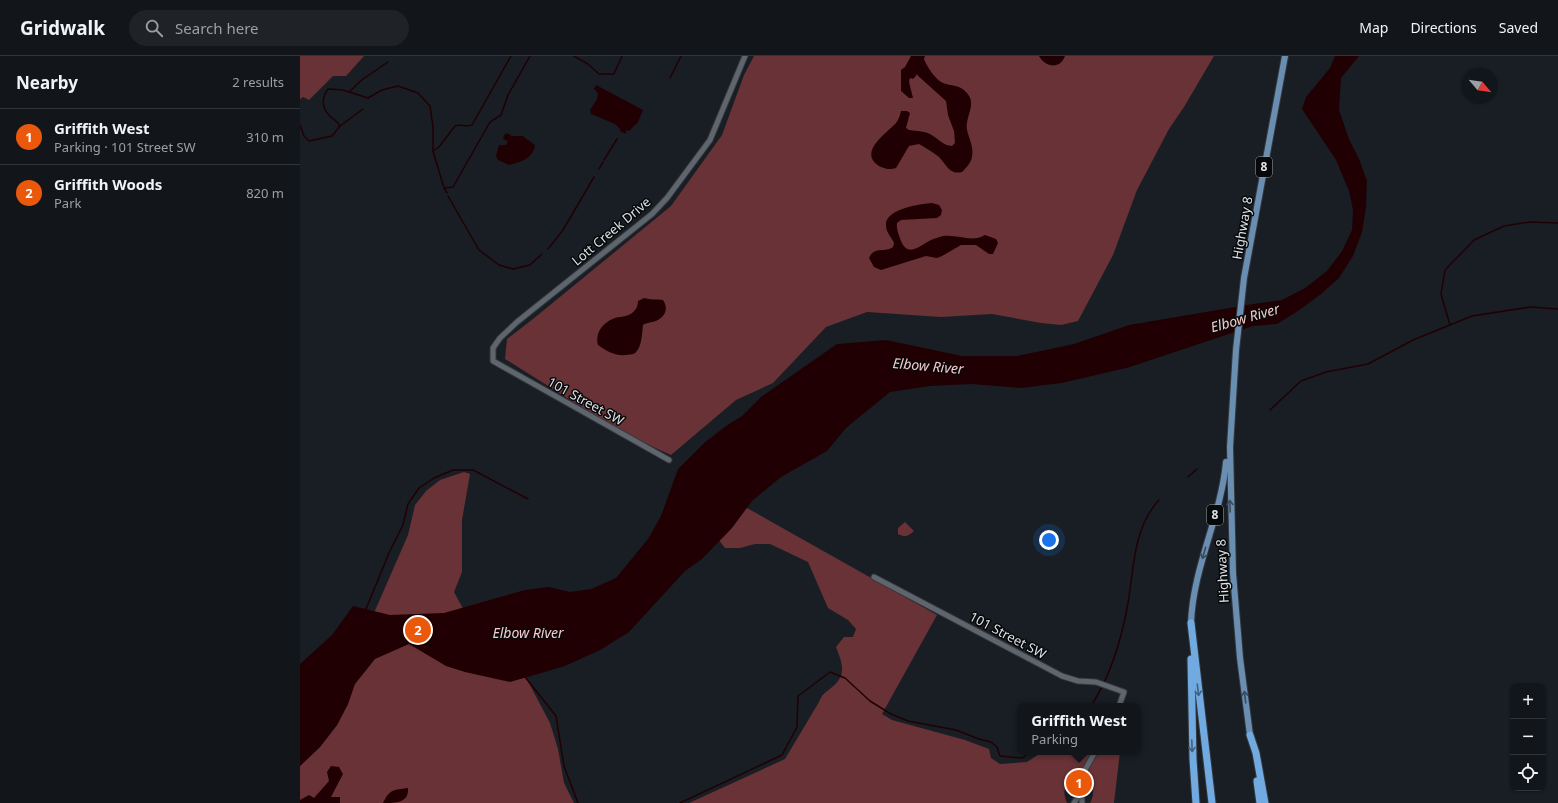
<!DOCTYPE html>
<html lang="en">
<head>
<meta charset="utf-8">
<style>
	:root { --surface:#12161b; --page:#1f2328; --text:#f1f3f6; --muted:#9c9fa3; --line:#31353a; --accent:#ea580c }
	body { margin:0; font-family:"Noto Sans",sans-serif; background:var(--page); color:var(--text) }
	.controls { position:absolute; right:12px; bottom:12px; display:grid; overflow:hidden; border-radius:8px; box-shadow:0 1px 3px #0004 }
	.controls button { width:36px; height:36px; display:grid; place-items:center; padding:0; border:0; border-bottom:1px solid var(--line); background:var(--surface); color:var(--text); font:20px sans-serif }
	.compass { position:absolute; left:1162px; top:12px; width:36px; height:36px; border-radius:50%; background:var(--surface); box-shadow:0 1px 3px #0004; rotate:119deg }
	.you { position:absolute; left:749px; top:484px; width:14px; height:14px; margin:-10px; border:3px solid #fff; border-radius:50%; background:#1a73e8; box-shadow:0 0 0 6px #1a73e833 }
	.badge { display:grid; place-items:center; width:26px; height:26px; border-radius:50%; background:var(--accent); color:#fff; font-size:13px; font-weight:700 }
	.pin { position:absolute; translate:-50% -50%; border:2px solid #fff; box-shadow:0 1px 4px #0006 }
	.popup { position:absolute; left:717px; top:647px; width:124px; height:52px; box-sizing:border-box; display:grid; place-content:center; border-radius:8px; background:var(--surface); filter:drop-shadow(0 1px 3px #0005); font-size:13px; white-space:nowrap; color:var(--muted) }
	.popup b { font-size:15px; color:var(--text) }
	.popup::after { content:''; position:absolute; left:50%; top:100%; margin-left:-8px; border:8px solid transparent; border-top-color:var(--surface) }
	.list { margin:0; padding:0; list-style:none }
	h2 { display:flex; justify-content:space-between; align-items:center; height:52px; margin:0; padding:0 16px; font-size:17px }
	h2 small { font-size:13px; font-weight:400; color:var(--muted) }
	.list li { display:grid; grid-template-columns:26px 1fr auto; gap:12px; align-items:center; box-sizing:border-box; height:56px; padding:0 16px; border-top:1px solid var(--line) }
	.list b { display:block; font-size:15px; white-space:nowrap }
	.list p { margin:0; font-size:13px; white-space:nowrap; color:var(--muted) }
	.list em { font-size:13px; font-style:normal; color:var(--muted) }
	.icon { flex:none; width:22px; height:22px; fill:none; stroke:currentColor; stroke-width:2; stroke-linecap:round; stroke-linejoin:round }
	.map { position:relative; flex:none; width:1258px; height:747px; overflow:hidden }
	header { display:flex; align-items:center; gap:24px; box-sizing:border-box; height:56px; padding:0 20px; background:var(--surface); border-bottom:1px solid var(--line) }
	header strong { font-size:19px }
	nav { display:flex; gap:22px; margin-inline-start:auto; font-size:14px }
	.search { width:280px; height:36px; background:var(--page); display:flex; align-items:center; gap:10px; box-sizing:border-box; padding:0 14px; border-radius:22px; color:var(--muted); font-size:15px }
	main { display:flex }
	aside { flex:1; background:var(--surface) }
	.map>svg:first-child { display:block }
	.green { fill:#693236 }
	.water { fill:#210003 }
	.lines { fill:none; stroke-linecap:round; stroke-linejoin:round }
	.stream { stroke:#210003; stroke-width:1.5 }
	.minor-casing { stroke:#34383d; stroke-width:7 }
	.major-casing { stroke:#34383d; stroke-width:8 }
	.highway-casing { stroke:#34383d; stroke-width:9 }
	.minor { stroke:#5e656c; stroke-width:5 }
	.major { stroke:#698eb2; stroke-width:6 }
	.highway { stroke:#70aae0; stroke-width:7 }
	.oneway { stroke:#384b5e }
	.oneway2 { stroke:#406180 }
	.labels { text-anchor:middle; stroke-width:3; stroke-linejoin:round; paint-order:stroke }
	.shield { fill:#06080a; stroke:#9ca1a4; stroke-width:1 }
	.shield-label { font-size:12px; font-weight:bold; fill:#dde2e6 }
	.street-label { font-size:13px; fill:#dde2e6; stroke:#06080a }
	.water-label { font-size:14px; font-style:italic; fill:#fbc9cb; stroke:#06080a }
</style>
</head>
<body>
<header>
<strong>Gridwalk</strong>
<div class="search"><svg class="icon" aria-label="search" viewBox="0 0 24 24"><circle cx="10" cy="10" r="6"/><path d="M15 15l6 6"/></svg>Search here</div>
<nav><a>Map</a><a>Directions</a><a>Saved</a></nav>
</header>
<main>
<aside>
<h2>Nearby<small>2 results</small></h2>
<ul class="list">
<li><span class="badge">1</span><div><b>Griffith West</b><p>Parking · 101 Street SW</p></div><em>310 m</em></li>
<li><span class="badge">2</span><div><b>Griffith Woods</b><p>Park</p></div><em>820 m</em></li>
</ul>
</aside>
<div class="map">
<svg width="1258" height="747" viewBox="0 0 1258 747">
	<rect width="100%" height="100%" fill="#181e24"/>
	<g class="green">
		<polygon points="0,0 64,0 46,20 33,20 9,44 3,41 0,43"/>
		<path d="M454 0H914L884 51 869 73 837 134 813 199 778 265 761 269 741 267 692 258 641 261 567 256 526 271 473 327 436 344 371 399C313 374 259 336 205 303L207 283 233 263 371 150 422 79 444 19Z"/>
		<polygon points="164,416 170,418 162,464 162,516 154,536 167,560 212,595 250,667 258,693 264,727 274,747 0,747 0,710 20,691 37,669 48,648 70,566 108,479 115,449 126,435 140,424"/>
		<path d="M431 443 637 559 582 658 592 664 665 684 689 693 691 702 700 708 727 706 742 696H792L777 723C764 726 762 736 767 747H389L485 703 519 646C522 638 525 637 531 632 548 619 542 607 536 591L544 581H553L556 573 548 564 528 552 508 506 470 488H455L440 492H425L415 479Z"/>
		<path d="M605 466 614 475C608 480 606 482 598 478V472Z"/>
		<path d="M798 696H820L814 747H790C795 738 794 729 784 724V721Z"/>
	</g>
	<g class="water">
		<path d="M611 0H625L624 3C627 11 635 23 643 27 651 30 660 29 666 36 678 48 665 59 667 74 669 83 674 91 672 101 671 107 666 112 662 116 649 119 647 109 639 101 633 96 626 92 619 88L609 90 596 112C590 114 586 113 581 111 556 97 587 77 596 67 599 63 600 59 601 55H607L610 57 606 72 609 74C616 75 624 75 630 78 639 83 642 89 652 90L655 87 654 75 648 59 646 45 616 18V20L613 23 610 22 609 26 613 42H609L601 35V14L605 11Z"/>
		<path d="M739 0H765C760 14 745 11 739 0Z"/>
		<polygon points="1035,0 1059,0 1041,22 1039,54 1049,83 1059,103 1067,125 1066,151 1062,176 1053,200 1039,222 1021,238 998,255 977,268 953,270 830,311 762,327 721,332 672,328 630,330 590,336 546,372 527,395 481,421 452,445 432,472 402,503 385,515 329,576 300,594 265,610 210,626 165,616 146,610 109,588 75,603 55,628 48,648 37,669 20,691 0,710 0,608 32,579 53,550 90,559 144,557 225,534 249,531 270,536 291,533 316,522 348,483 361,460 378,413 404,387 426,370 442,360 461,341 537,288 586,284 662,300 717,300 774,288 829,269 953,248 982,244 1005,232 1027,215 1042,195 1052,174 1053,154 1049,135 1036,104 1002,53 1006,41 1030,12"/>
		<polygon points="296,29 343,54 338,66 329,75 326,74 326,78 320,75 320,73 315,68 291,58 290,54 297,43 298,37 294,33"/>
		<path d="M207 77 212 80H223C226 84 232 85 235 90 232 103 221 106 209 109L198 104 196 100 199 89H206L208 85 203 83 204 79Z"/>
		<path d="M632 147 639 149 642 154 641 159 637 162 601 164 597 167C596 173 599 179 601 185 608 203 622 188 631 184 635 182 640 181 643 180 658 178 672 187 685 179L696 183 698 187 693 198H689L676 189H661L642 200 637 202 626 200 581 214 574 211 569 202C574 190 584 197 593 191L594 187C592 182 586 176 586 170 584 153 620 148 632 147Z"/>
		<path d="M344 242C350 244 356 243 363 244 369 253 365 261 356 265 351 267 347 266 343 269 342 277 342 290 336 296 334 299 330 298 327 299 315 300 308 296 298 289 295 277 302 267 315 262 322 260 330 261 335 254 337 252 338 248 338 245Z"/>
		<polygon points="31,710 39,711 43,718 31,741 40,741 40,747 0,747 0,744 9,739 14,742 29,725 27,716"/>
		<path d="M108 732C109 747 96 747 83 747 90 733 93 734 108 732Z"/>
	</g>
	<g class="lines">
		<g class="stream">
			<polyline points="274,0 288,8 299,18 314,18 322,0"/>
			<polyline points="370,22 381,0"/>
			<polyline points="50,35 63,23 88,6"/>
			<path d="M0 69 4 80 9 85 32 80 40 70C36 63 33 64 29 59 21 51 22 41 28 33L43 34 68 42 82 34 98 30 118 37 130 50 133 71V95L144 132 147 137"/>
			<polyline points="40,70 63,53"/>
			<path d="M133 95 139 91 155 70C161 68 165 71 172 69L211 0"/>
			<polyline points="304,104 317,83"/>
			<polyline points="299,113 303,106"/>
			<polyline points="145,132 153,131 190,66 201,59 208,39 230,0"/>
			<polyline points="148,140 179,194 199,209 213,213 230,209 242,198"/>
			<polyline points="248,193 263,174 294,121"/>
			<polyline points="1150,269 1141,238 1145,214 1174,184 1204,170 1230,166 1258,167"/>
			<polyline points="970,354 1001,325 1026,316 1068,308 1113,284 1172,260 1230,251 1258,253"/>
			<polyline points="888,421 897,413"/>
			<polyline points="66,553 89,497 103,469 108,448 119,432 134,422 153,414 173,414 228,443"/>
			<polyline points="225,621 256,660 264,710 278,747"/>
			<path d="M791 650C810 621 822 581 828 547 834 512 833 472 859 444"/>
			<polyline points="380,747 482,699 497,671 498,640 530,616 545,622 570,645 591,658 608,665 656,674 679,683 691,686 697,691 700,700 722,702 730,696"/>
		</g>
		<defs>
			<g id="minor">
				<polyline points="369,404 193,305 193,292 200,282 217,266 352,158 367,142 410,84 445,0"/>
				<polyline points="574,521 762,620 778,625 796,626 824,636 819,650"/>
				<polyline points="774,747 781,736"/>
				<polyline points="782,747 781,721 795,696"/>
			</g>
			<g id="major">
				<path d="M891 567C893 511 921 461 926 406"/>
				<polyline points="950,679 940,602 933,517 930,391 936,294 944,222 985,0"/>
			</g>
			<g id="highway">
				<polyline points="891,567 912,747"/>
				<polyline points="891,603 893,703 896,747"/>
				<polyline points="950,679 956,697 965,747"/>
				<polyline points="957,725 960,747"/>
			</g>
		</defs>
		<use href="#minor" class="minor-casing"/>
		<use href="#major" class="major-casing"/>
		<use href="#highway" class="highway-casing"/>
		<use href="#minor" class="minor"/>
		<use href="#major" class="major"/>
		<use href="#highway" class="highway"/>
	</g>
	<defs><path id="oneway-shaft" d="M-6 0H5M1.5-3L5.5 0L1.5 3" fill="none" stroke-width="1.6" stroke-linecap="round" stroke-linejoin="round"/></defs>
	<g class="oneway">
		<use href="#oneway-shaft" transform="translate(930 450) rotate(-92)"/>
		<use href="#oneway-shaft" transform="translate(904 497) rotate(106)"/>
		<use href="#oneway-shaft" transform="translate(945 641) rotate(-97)"/>
	</g>
	<g class="oneway2">
		<use href="#oneway-shaft" transform="translate(898 634) rotate(83)"/>
		<use href="#oneway-shaft" transform="translate(892 690) rotate(88)"/>
	</g>
	<g class="labels">
		<g class="shield">
			<rect x="956" y="101" width="16" height="20" rx="3"/>
			<rect x="907" y="449" width="16" height="20" rx="3"/>
		</g>
		<g class="shield-label">
			<text x="964" y="115">8</text>
			<text x="915" y="463">8</text>
		</g>
		<g class="street-label">
			<text transform="translate(942 172) rotate(-80)" y="5">Highway 8</text>
			<text transform="translate(311 175) rotate(-40)" y="5">Lott Creek Drive</text>
			<text transform="translate(286 345) rotate(29)" y="5">101 Street SW</text>
			<text transform="translate(922 515) rotate(-93)" y="5">Highway 8</text>
			<text transform="translate(708 579) rotate(28)" y="5">101 Street SW</text>
		</g>
		<g class="water-label">
			<text transform="translate(945 262) rotate(-16)" y="5">Elbow River</text>
			<text transform="translate(628 310) rotate(5)" y="5">Elbow River</text>
			<text x="228" y="582">Elbow River</text>
		</g>
	</g>
</svg>
<div class="controls">
<button>+</button>
<button>−</button>
<button><svg class="icon" aria-label="locate" viewBox="0 0 24 24"><circle cx="12" cy="12" r="6"/><path d="M12 2v4M12 18v4M2 12h4M18 12h4"/></svg></button>
</div>
<svg class="compass" viewBox="-18 -18 36 36"><path d="M0-13l5 13h-10z" fill="#e53935"/><path d="M0 13l5-13h-10z" fill="#9c9fa3"/></svg>
<div class="you"></div>
<div class="pin badge" style="left:779px;top:727px">1</div>
<div class="popup"><b>Griffith West</b>Parking</div>
<div class="pin badge" style="left:118px;top:574px">2</div>
</div>
</main>
</body>
</html>
